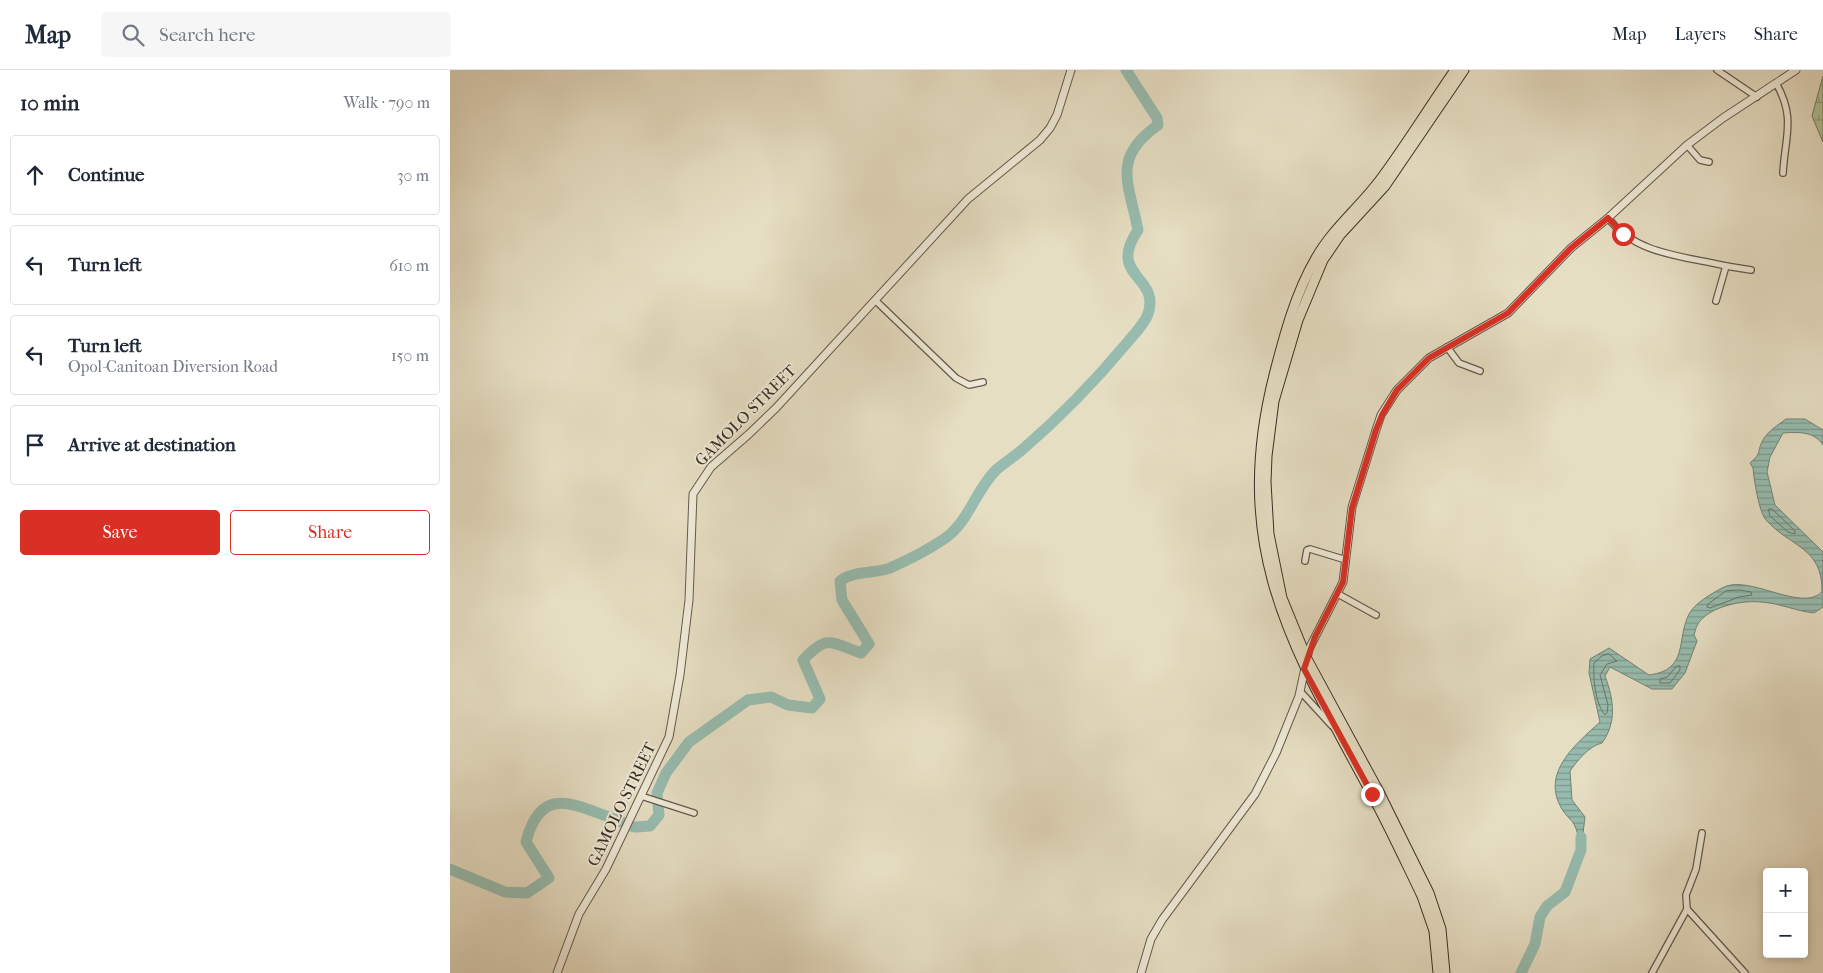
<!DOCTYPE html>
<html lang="en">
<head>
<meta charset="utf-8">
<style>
	:root { --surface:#fff; --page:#f6f6f7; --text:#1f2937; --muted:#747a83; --line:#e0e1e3; --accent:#d93025 }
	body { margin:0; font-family:"IM FELL French Canon",serif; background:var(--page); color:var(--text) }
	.controls { position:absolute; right:15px; bottom:15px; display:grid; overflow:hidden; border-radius:5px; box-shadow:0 2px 8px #0003 }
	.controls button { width:45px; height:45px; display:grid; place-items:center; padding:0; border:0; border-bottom:1px solid var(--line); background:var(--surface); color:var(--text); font:25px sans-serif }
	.stop { position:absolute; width:15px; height:15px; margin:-11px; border:4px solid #d93025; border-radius:50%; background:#fff }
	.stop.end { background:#d93025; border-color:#fff; box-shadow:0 1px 5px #0008 }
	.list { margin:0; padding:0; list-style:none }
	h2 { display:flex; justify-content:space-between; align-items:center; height:65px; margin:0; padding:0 20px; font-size:21px }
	h2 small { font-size:16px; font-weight:400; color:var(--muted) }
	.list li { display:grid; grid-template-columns:32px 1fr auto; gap:15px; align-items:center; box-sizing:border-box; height:80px; margin:0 10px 10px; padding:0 10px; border:1px solid var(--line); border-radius:5px }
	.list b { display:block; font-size:19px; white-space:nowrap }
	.list p { margin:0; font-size:16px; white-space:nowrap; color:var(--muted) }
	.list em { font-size:16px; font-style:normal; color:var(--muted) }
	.actions { display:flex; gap:10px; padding:15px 20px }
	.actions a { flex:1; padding:11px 0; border:1px solid var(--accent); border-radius:5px; text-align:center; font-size:18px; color:var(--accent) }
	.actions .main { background:var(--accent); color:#fff }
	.icon { flex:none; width:28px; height:28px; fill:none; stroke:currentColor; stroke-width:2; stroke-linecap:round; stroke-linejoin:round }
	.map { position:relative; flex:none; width:1373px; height:903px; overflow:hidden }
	header { display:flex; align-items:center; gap:30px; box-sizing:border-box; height:70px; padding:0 25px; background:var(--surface); border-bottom:1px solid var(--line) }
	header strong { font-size:24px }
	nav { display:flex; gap:28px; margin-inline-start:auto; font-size:18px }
	.search { width:350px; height:45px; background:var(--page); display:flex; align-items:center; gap:12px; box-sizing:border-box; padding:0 18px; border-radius:5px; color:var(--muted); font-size:19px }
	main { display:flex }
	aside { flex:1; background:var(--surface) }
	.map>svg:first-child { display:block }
	.wetland { fill:url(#wetland-marsh); stroke:#74785e }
	.water { fill:url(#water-rules); stroke:#718377 }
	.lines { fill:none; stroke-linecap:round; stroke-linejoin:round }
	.shore { stroke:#68756a; stroke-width:1 }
	.river { stroke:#97bcaf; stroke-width:11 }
	.minor-casing { stroke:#645a4c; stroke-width:8 }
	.tertiary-casing { stroke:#645a4c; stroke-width:9 }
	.primary-casing { stroke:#382e24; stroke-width:11 }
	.minor { stroke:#efead8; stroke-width:5.5 }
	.tertiary { stroke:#efead8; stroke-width:7 }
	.primary { stroke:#e6dec3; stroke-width:9 }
	.route { stroke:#d93025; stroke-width:6 }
	.labels { text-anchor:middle; stroke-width:4; stroke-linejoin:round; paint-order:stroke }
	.street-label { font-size:16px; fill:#382e24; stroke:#efead8 }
</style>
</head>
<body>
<header>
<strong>Map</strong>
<div class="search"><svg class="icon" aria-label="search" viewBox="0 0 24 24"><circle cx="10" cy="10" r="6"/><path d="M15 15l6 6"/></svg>Search here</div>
<nav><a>Map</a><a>Layers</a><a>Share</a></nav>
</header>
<main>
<aside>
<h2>10 min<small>Walk · 790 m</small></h2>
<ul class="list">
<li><svg class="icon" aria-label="ahead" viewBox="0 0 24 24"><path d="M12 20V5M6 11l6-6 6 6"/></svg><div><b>Continue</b></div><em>30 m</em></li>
<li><svg class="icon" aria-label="left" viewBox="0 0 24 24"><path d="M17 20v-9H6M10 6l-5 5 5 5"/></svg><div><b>Turn left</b></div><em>610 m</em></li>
<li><svg class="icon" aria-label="left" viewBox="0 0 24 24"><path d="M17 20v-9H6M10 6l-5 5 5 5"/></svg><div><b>Turn left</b><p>Opol-Canitoan Diversion Road</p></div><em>150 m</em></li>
<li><svg class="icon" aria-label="arrive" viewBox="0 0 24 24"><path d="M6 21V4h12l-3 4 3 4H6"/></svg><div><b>Arrive at destination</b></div></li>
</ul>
<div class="actions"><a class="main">Save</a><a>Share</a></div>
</aside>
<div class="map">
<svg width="1373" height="903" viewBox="0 0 1373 903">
	<defs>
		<pattern id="wetland-marsh" width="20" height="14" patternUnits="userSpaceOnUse" patternTransform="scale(1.25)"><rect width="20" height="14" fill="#b1c297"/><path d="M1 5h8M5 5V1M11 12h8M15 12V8" fill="none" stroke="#919e7b"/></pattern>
		<pattern id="water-rules" width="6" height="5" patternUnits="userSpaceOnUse" patternTransform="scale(1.25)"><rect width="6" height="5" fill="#97bcaf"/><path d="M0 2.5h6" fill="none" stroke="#7c998e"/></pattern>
	</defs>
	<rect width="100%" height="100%" fill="#e6dec3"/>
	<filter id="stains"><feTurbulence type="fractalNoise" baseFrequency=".004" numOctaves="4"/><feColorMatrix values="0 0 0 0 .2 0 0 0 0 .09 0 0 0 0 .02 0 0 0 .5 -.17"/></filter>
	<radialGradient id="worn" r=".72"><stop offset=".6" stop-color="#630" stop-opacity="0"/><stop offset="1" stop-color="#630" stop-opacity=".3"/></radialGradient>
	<polygon class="wetland" points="1373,6 1373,72 1362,46"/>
	<path class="water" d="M1336 349H1355L1373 360V375C1364 361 1348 362 1333 363L1320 387 1317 402 1325 435 1373 482V537L1364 543C1346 541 1329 533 1311 532 1292 530 1263 536 1250 551 1247 554 1245 561 1244 565L1247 571 1235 603 1222 619H1202L1160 597 1155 606C1164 630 1167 652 1152 673 1139 676 1127 691 1120 701L1122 730 1135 747 1131 780C1129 772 1128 761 1124 754 1121 749 1115 745 1112 739 1090 703 1126 674 1150 652L1139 603 1140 589 1159 578 1199 605C1239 600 1226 570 1239 544 1245 533 1261 524 1272 518 1298 503 1351 543 1372 522 1373 477 1340 477 1316 450 1309 442 1304 410 1303 398L1300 393C1313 382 1306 382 1313 370 1318 361 1328 355 1336 349Z"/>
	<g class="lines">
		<g class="shore">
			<polygon points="1319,439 1322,439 1345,461 1345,464 1338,462 1320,446"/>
			<polygon points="1290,520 1301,522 1302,525 1289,527 1260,538 1257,537 1258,534 1276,521"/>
			<path d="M1159 584 1167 591 1157 594 1150 605 1158 635 1157 643 1155 645C1145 634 1143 607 1144 593L1152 586Z"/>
			<polygon points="1227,596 1230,596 1230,600 1220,613 1210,613 1210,609 1217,607"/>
		</g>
		<g class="river">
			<path d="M0 799 55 822 77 823 99 808 76 772C91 713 124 735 167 750 172 752 179 756 185 757 190 757 195 756 200 756L209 745 207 723 216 703 239 672 298 630 321 627 338 635 362 638 370 629 353 590C378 564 380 572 411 583L419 574 392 530 390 511C404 500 425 504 440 498 458 490 478 480 494 469 519 452 525 421 546 400 554 393 564 387 573 379 609 348 645 311 676 274 683 265 694 255 698 244 711 205 656 207 688 160 679 113 661 88 708 55L707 48 676 0"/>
			<polyline points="1071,903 1085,874 1090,847 1097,836 1115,822 1131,780 1131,767"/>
		</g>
		<defs>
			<g id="minor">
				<polyline points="1267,0 1307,27"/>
				<path d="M1326 13C1346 48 1335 66 1333 103"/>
				<polyline points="1237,75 1250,90 1259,92"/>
				<path d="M1158 148C1186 185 1234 186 1276 196L1266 231"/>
				<polyline points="1276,196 1301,200"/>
				<polyline points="425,230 506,308 519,315 533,312"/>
				<polyline points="997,277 1009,293 1030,301"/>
				<polyline points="855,491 857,480 860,479 896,490"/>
				<polyline points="888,524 926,545"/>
				<polyline points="850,621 882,656"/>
				<polyline points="191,726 244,743"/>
				<polyline points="1252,763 1246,799 1236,825 1237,839 1295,903"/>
				<polyline points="1202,903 1237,839"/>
			</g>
			<g id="tertiary">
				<polyline points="107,903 129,844 156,799 219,667 230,605 239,530 243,424 261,397 299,364 326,338 518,129 590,70 600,58 607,45 621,0"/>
				<polyline points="691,903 701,869 712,850 805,724 826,683 849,626 859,579 893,512 902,437 926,360 931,345 947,320 979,288 1058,243 1121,178 1158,148 1237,75 1273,48 1346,0"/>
			</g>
			<g id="primary">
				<path d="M988 903 984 861 972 826C955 791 939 756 921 723 842 576 780 479 824 305 834 266 845 224 866 188 883 158 909 138 930 110 956 75 980 36 1005 0"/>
				<polyline points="995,903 991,859 979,823 928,720 857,589 832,528 819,464 816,412 817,386 824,331 848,250 873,190 890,165 935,116 1014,0"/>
			</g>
		</defs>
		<use href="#minor" class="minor-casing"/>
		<use href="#tertiary" class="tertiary-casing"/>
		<use href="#primary" class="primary-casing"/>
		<use href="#minor" class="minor"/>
		<use href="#tertiary" class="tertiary"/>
		<use href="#primary" class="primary"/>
	</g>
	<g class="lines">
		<polyline class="route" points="922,724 854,599 865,567 893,512 902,438 926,360 932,345 947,320 979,288 1058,243 1121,178 1158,148 1173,164"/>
	</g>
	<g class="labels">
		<g class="street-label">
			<text transform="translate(295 345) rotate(-45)" y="6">GAMOLO STREET</text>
			<text transform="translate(171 734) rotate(-64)" y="6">GAMOLO STREET</text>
		</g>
	</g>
	<rect width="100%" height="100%" filter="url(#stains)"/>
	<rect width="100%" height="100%" fill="url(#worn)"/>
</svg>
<div class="controls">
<button>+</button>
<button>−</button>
</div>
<div class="stop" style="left:1173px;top:164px"></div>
<div class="stop end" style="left:922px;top:724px"></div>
</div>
</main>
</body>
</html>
